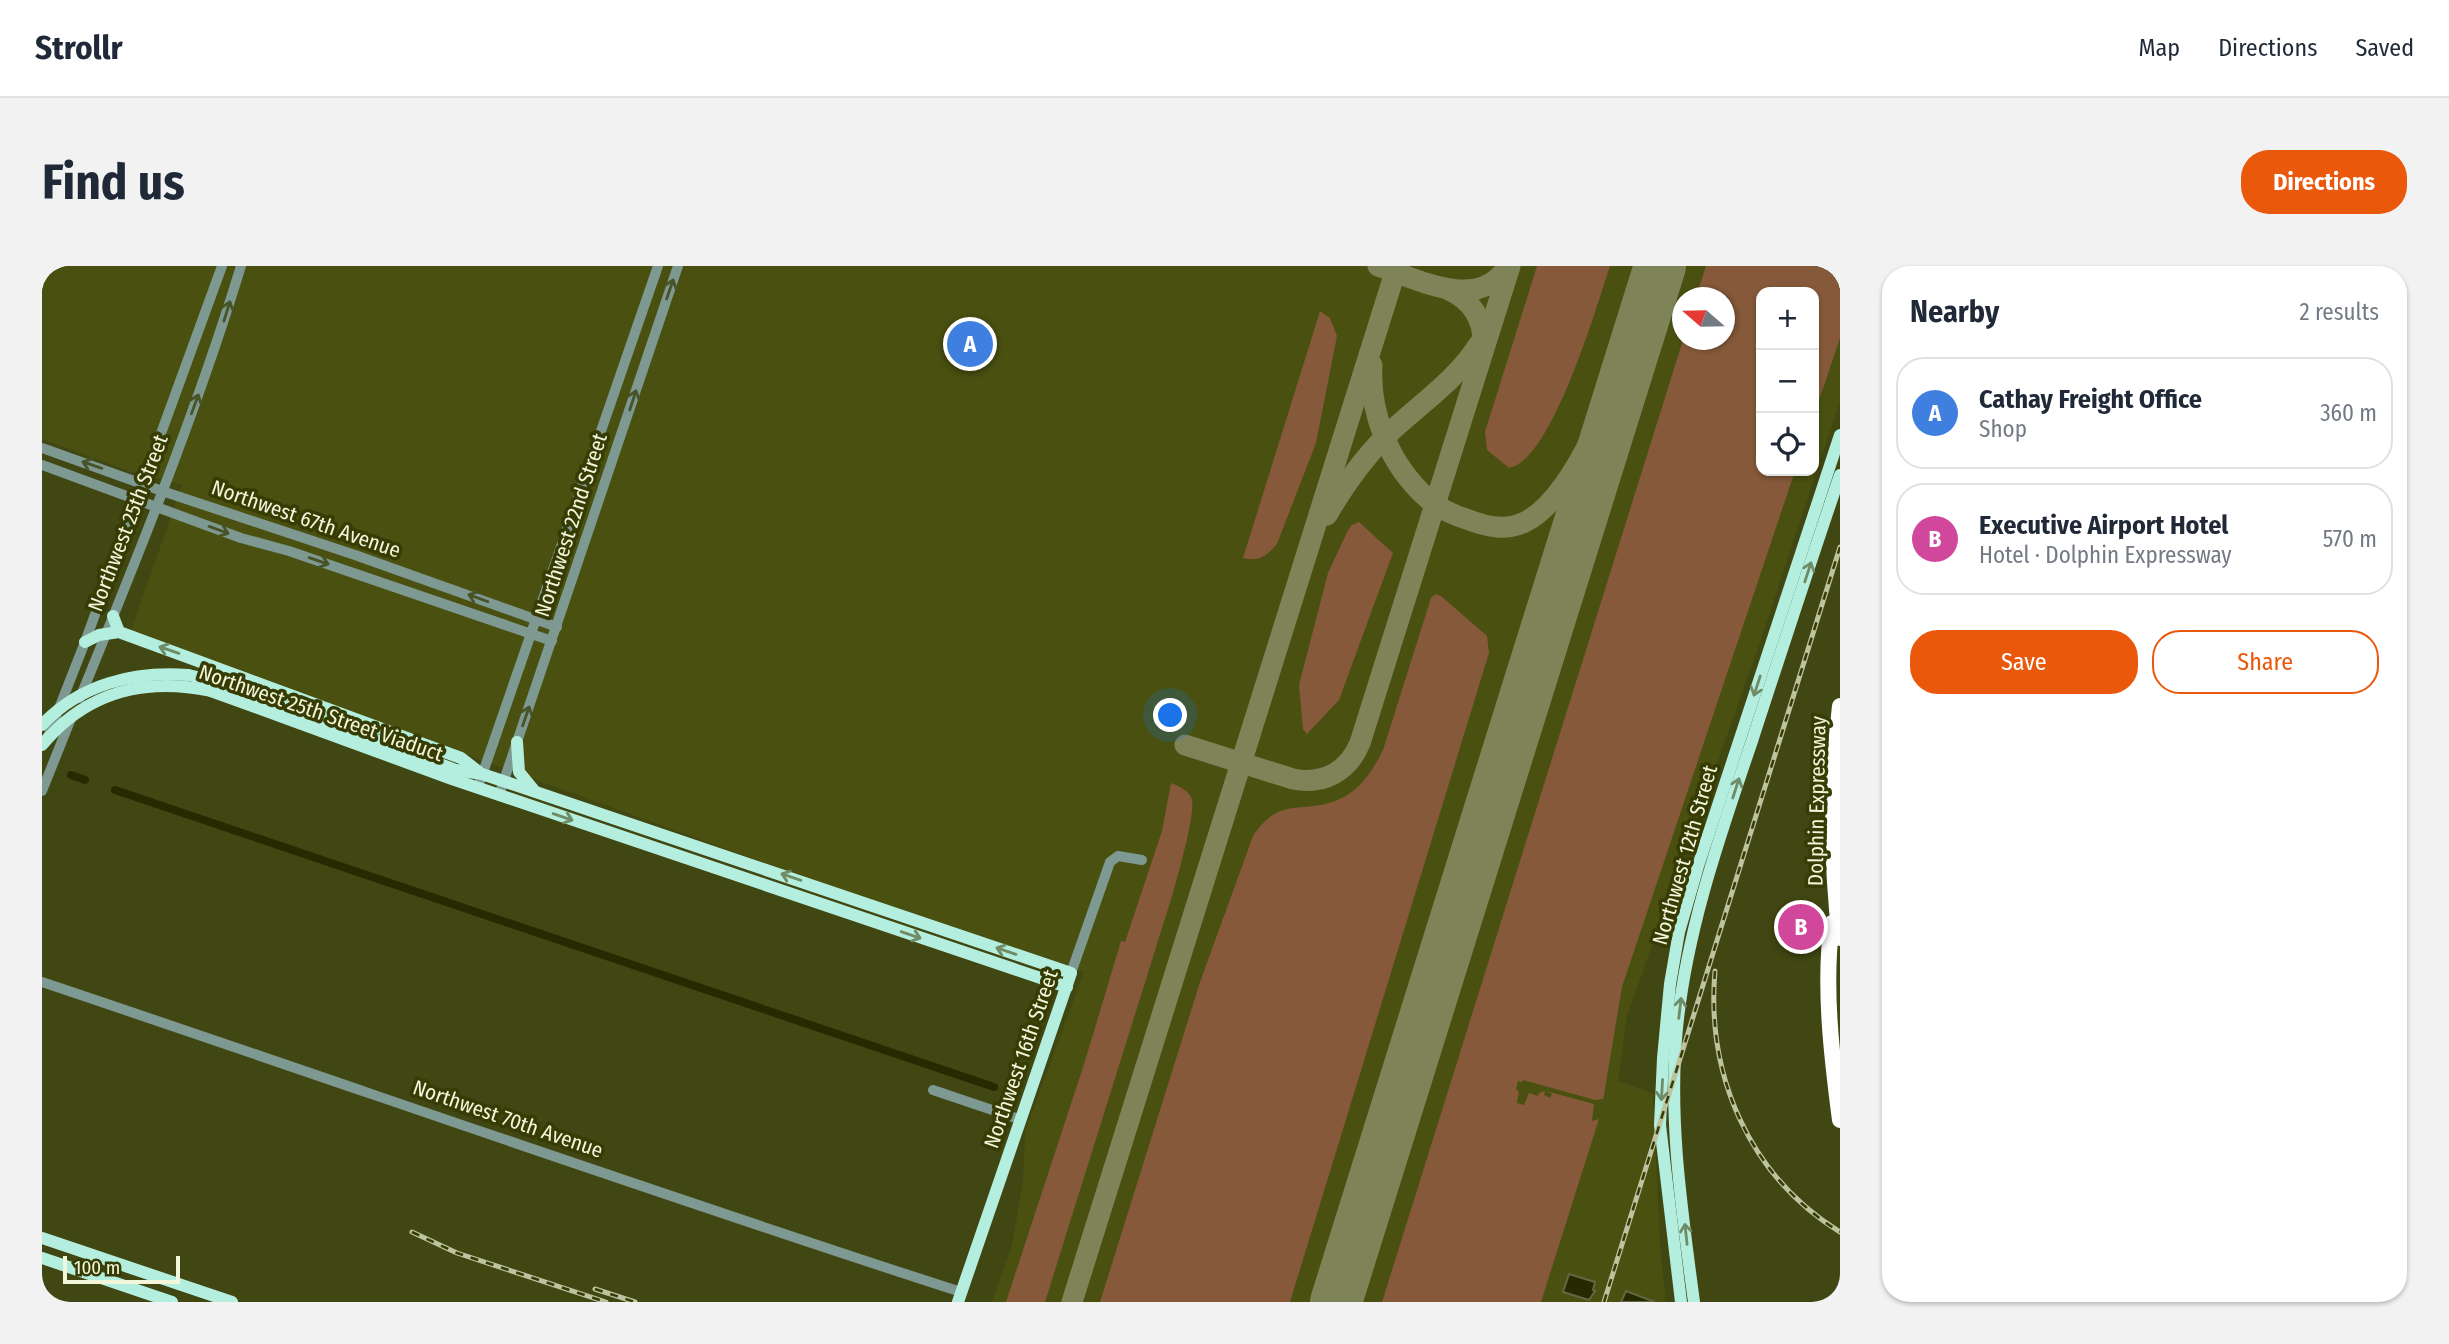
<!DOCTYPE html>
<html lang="en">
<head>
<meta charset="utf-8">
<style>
	:root { --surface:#fff; --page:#f2f2f3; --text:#1f2937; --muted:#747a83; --line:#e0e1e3; --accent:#ea580c }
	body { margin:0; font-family:"Fira Sans Condensed",sans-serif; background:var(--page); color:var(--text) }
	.controls { position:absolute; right:21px; top:21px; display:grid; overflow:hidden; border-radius:14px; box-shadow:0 2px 5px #0004 }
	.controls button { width:63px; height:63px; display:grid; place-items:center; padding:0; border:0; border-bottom:2px solid var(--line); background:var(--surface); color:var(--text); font:35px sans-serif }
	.compass { position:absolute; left:1630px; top:21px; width:63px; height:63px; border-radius:50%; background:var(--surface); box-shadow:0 2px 5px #0004; rotate:290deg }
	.scale { position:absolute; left:21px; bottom:18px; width:117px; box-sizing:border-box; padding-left:7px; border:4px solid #f2f7dc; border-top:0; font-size:19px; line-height:24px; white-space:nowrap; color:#f2f7dc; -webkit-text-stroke:5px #373c04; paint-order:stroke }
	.you { position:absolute; left:1129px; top:450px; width:24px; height:24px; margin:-18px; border:5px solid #fff; border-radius:50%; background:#1a73e8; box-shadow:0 0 0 10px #1a73e833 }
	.badge { display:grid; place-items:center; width:46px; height:46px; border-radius:50%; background:var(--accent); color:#fff; font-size:23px; font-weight:700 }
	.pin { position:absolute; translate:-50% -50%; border:4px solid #fff; box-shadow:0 2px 7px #0006 }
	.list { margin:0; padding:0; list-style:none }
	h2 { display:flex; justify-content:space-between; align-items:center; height:91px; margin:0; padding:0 28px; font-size:30px }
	h2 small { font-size:23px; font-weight:400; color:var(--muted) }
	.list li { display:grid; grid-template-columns:46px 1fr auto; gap:21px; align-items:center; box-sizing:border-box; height:112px; margin:0 14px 14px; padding:0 14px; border:2px solid var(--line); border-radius:28px }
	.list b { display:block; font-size:26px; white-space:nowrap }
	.list p { margin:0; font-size:23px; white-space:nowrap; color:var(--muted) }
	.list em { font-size:23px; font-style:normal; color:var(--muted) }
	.actions { display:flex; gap:14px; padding:21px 28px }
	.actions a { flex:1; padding:16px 0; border:2px solid var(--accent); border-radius:28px; text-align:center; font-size:24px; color:var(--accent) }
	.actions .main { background:var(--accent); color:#fff }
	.icon { flex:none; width:38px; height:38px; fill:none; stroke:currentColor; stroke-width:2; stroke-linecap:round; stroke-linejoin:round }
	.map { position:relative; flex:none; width:1798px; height:1036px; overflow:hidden; border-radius:28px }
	header { display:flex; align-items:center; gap:42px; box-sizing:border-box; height:98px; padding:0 35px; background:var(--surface); border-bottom:2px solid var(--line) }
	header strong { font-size:33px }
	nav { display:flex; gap:38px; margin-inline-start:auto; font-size:24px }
	.intro { display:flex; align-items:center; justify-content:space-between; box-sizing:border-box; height:168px; padding:0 42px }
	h1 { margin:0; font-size:49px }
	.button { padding:18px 32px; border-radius:28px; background:var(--accent); color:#fff; font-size:24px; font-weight:700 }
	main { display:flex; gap:42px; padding:0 42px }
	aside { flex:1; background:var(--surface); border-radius:28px; box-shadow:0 2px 5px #0004 }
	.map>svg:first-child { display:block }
	.built { fill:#495010; fill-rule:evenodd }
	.green { fill:#85593a }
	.water { fill:#262a00; stroke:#636842; stroke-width:2 }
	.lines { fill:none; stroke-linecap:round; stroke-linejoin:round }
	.canal { stroke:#262a00; stroke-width:8 }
	.taxiway { stroke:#7f8458; stroke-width:21 }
	.runway { stroke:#7f8458; stroke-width:52 }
	.minor { stroke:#7d9991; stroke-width:10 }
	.major { stroke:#b4eede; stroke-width:12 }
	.highway { stroke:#fefefe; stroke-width:16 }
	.rail-casing { stroke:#bdc29f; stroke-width:5 }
	.rail { stroke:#373c04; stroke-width:2.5; stroke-dasharray:8; stroke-linecap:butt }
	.major-bridge { stroke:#b4eede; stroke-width:12 }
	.oneway { stroke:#485327 }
	.oneway2 { stroke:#6f8c66 }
	.labels { text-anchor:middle; stroke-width:7; stroke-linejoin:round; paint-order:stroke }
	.street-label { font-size:21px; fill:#f2f7dc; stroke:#373c04 }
</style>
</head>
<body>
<header>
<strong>Strollr</strong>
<nav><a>Map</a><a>Directions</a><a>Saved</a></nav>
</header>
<div class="intro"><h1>Find us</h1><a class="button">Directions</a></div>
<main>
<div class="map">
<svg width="1798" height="1036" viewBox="0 0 1798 1036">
	<rect width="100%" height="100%" fill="#414712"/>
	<path class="built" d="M0 0H1798V135L1714 388 1585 750 1576 815 1611 827 1618 978 1624 1036H950L970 979 981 915 983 866 1042 706 928 671 88 367 140 219 87 205 0 173ZM1719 26H1772V205H1719ZM1640 32H1682V74H1640Z"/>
	<g class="green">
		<path d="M1495 0H1568C1555 39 1510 195 1467 202L1445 184 1443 166Z"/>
		<polygon points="1664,0 1798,0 1798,72 1772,149 1772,26 1719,26 1719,205 1753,205 1580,721 1562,829 1561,833 1553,834 1481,814 1480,816 1476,815 1474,823 1477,826 1475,837 1482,839 1487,827 1496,830 1497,827 1503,825 1502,829 1508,832 1510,828 1504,825 1552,838 1550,855 1557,853 1499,1036 1340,1036 1641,74 1682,74 1682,32 1654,31"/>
		<path d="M1278 45 1288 52 1295 70 1274 177 1235 278C1225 290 1217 296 1201 292Z"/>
		<polygon points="1317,256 1351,287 1297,434 1265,468 1261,463 1257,419 1286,307 1306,264 1310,259"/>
		<path d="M1393 328 1399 330 1445 370 1447 387 1248 1036H1058L1158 716 1211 570C1237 530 1258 548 1293 535 1317 526 1330 506 1341 484L1389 332Z"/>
		<path d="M1129 517C1137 520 1148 525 1150 534 1153 549 1136 609 1131 627L1003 1036H964L1043 795 1079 675 1083 676 1120 565Z"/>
	</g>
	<g class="water">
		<polygon points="1527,1008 1553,1016 1551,1024 1553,1025 1547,1034 1521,1026"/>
		<polygon points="1584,1025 1613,1036 1579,1036"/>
	</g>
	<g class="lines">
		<g class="canal">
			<polyline points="29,509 43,514"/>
			<polyline points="73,524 952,821"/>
		</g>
		<g class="taxiway">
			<path d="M1336 0C1376 13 1437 47 1466 0"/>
			<path d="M1407 24C1430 34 1442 54 1441 79"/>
			<path d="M1330 99C1327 148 1348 199 1385 232 1397 243 1411 249 1427 254 1446 261 1464 265 1483 256 1544 226 1594 64 1618 1"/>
			<path d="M1285 249C1301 221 1321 193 1344 170 1376 139 1413 116 1437 78"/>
			<path d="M1143 479 1251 513C1281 519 1306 506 1318 477L1468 0"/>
			<polyline points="1030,1036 1355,0"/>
		</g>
		<polyline class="runway" points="1294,1036 1618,0"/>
		<g class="minor">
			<polyline points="0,182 120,225 313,289 515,361"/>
			<polyline points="0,199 199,272 247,285 510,375"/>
			<path d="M38 432C96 290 154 147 199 0"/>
			<polyline points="5,473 43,376 180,0"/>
			<polyline points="436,521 616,0"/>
			<polyline points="0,525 30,450"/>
			<polyline points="457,529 636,0"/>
			<polyline points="1029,707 1068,596 1076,590 1100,594"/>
			<path d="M0 716C307 819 612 927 919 1026"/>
			<polyline points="891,824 977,853"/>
		</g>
		<g class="major">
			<polyline points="71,350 77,366"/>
			<polyline points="43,376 57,369 77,366 419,492 437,506"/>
			<polyline points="146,409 179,416 414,504 440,508 461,515 1029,707 916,1036"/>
			<polyline points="169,425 410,513 1025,721"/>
			<polyline points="475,476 477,506 491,523"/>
			<polyline points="0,972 190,1036"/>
			<polyline points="0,992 130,1036"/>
			<polyline points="1639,1036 1618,859 1621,792 1628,718 1637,666 1656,600 1798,169"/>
			<path d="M1652 1036C1640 945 1626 853 1635 762 1645 662 1678 570 1710 475 1739 386 1768 297 1798 209"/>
		</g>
		<g class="highway">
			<path d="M1798 440C1789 516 1789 596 1798 672"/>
			<path d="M1790 657C1781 718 1790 793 1798 854"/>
		</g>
		<defs>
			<g id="rail">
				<path d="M1673 705C1664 809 1707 910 1798 966"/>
				<polyline points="370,966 415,987 564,1036"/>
				<polyline points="553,1023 593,1036"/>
				<polyline points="1562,1036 1798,281"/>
			</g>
		</defs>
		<use href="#rail" class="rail-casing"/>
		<use href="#rail" class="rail"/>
		<g class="major-bridge">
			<path d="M0 459C38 418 92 405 146 409"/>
			<path d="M0 479C44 426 103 411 169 425"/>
		</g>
	</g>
	<defs><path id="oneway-shaft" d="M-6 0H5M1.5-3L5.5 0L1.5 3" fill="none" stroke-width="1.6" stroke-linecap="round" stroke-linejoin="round" transform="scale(1.75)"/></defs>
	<g class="oneway">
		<use href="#oneway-shaft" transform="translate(628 23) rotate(-71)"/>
		<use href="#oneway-shaft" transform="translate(185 45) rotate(-73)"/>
		<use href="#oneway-shaft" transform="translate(591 134) rotate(-72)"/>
		<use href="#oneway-shaft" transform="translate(153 138) rotate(-70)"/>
		<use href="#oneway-shaft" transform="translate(50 199) rotate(-161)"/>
		<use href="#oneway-shaft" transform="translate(177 264) rotate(20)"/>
		<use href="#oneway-shaft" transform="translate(277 295) rotate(19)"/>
		<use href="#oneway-shaft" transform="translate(436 332) rotate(-160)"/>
		<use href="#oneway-shaft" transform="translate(484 450) rotate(-71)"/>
	</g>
	<g class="oneway2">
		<use href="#oneway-shaft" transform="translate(1766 306) rotate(-72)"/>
		<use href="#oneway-shaft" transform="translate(127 384) rotate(-161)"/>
		<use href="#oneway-shaft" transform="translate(1715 420) rotate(108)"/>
		<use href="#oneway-shaft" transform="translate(1694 522) rotate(-72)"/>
		<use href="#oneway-shaft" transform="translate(521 551) rotate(19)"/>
		<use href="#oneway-shaft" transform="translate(749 611) rotate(-161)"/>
		<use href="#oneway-shaft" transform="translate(869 669) rotate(19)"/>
		<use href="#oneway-shaft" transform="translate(964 685) rotate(-161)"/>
		<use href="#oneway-shaft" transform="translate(1638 742) rotate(-83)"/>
		<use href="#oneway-shaft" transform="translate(1620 824) rotate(93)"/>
		<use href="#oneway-shaft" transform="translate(1644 968) rotate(-96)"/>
	</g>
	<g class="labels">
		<g class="street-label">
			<text transform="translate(264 253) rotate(19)" y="7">Northwest 67th Avenue</text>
			<text transform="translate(86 257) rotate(-69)" y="7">Northwest 25th Street</text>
			<text transform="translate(529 259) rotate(-72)" y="7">Northwest 22nd Street</text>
			<text transform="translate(279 447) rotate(19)" y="7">Northwest 25th Street Viaduct</text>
			<text transform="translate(1775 535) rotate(-89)" y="7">Dolphin Expressway</text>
			<text transform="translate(1643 589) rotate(-74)" y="7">Northwest 12th Street</text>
			<text transform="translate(979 793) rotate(-71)" y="7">Northwest 16th Street</text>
			<text transform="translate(466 853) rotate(19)" y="7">Northwest 70th Avenue</text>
		</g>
	</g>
</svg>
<div class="controls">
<button>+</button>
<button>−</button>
<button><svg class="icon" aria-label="locate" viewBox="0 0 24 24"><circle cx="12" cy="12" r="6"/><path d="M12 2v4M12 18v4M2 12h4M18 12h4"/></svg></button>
</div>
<svg class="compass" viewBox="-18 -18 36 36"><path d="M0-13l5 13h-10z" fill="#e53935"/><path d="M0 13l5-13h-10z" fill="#747a83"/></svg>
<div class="scale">100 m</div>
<div class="you"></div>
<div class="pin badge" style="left:928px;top:78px;background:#3f7fe0">A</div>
<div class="pin badge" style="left:1759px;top:661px;background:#d1479c">B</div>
</div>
<aside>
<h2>Nearby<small>2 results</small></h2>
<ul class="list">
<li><span class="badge" style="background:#3f7fe0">A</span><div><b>Cathay Freight Office</b><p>Shop</p></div><em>360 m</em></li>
<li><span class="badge" style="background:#d1479c">B</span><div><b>Executive Airport Hotel</b><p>Hotel · Dolphin Expressway</p></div><em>570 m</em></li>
</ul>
<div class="actions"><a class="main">Save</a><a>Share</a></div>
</aside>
</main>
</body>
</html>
